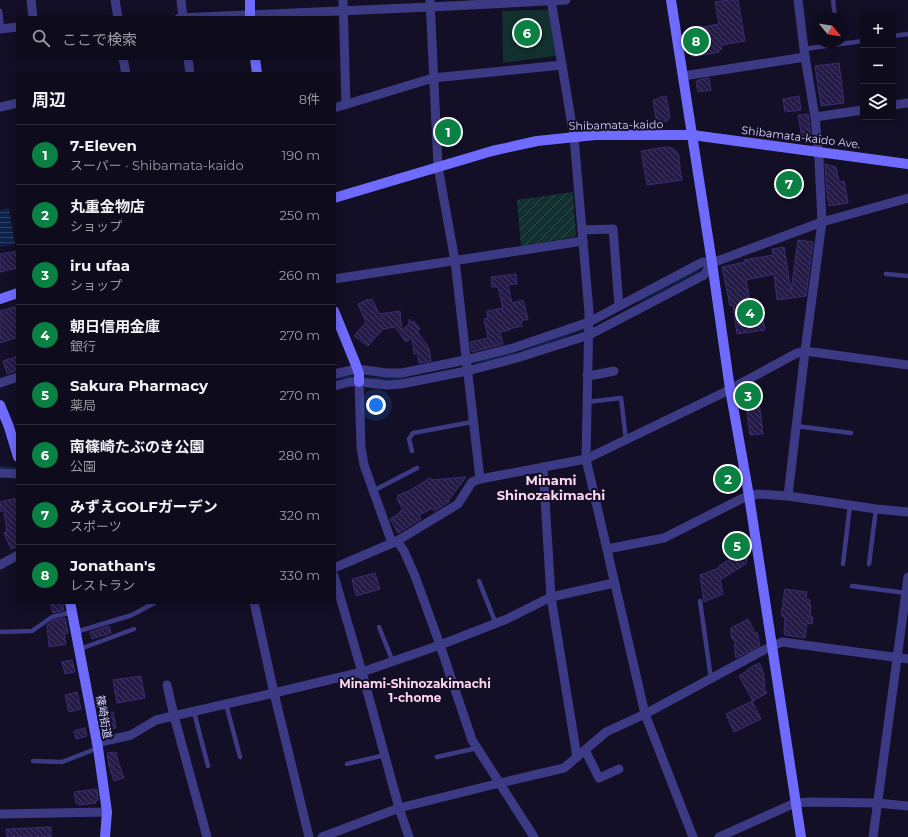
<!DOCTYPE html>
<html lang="ja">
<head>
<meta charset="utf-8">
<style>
	:root { --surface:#0e0b1c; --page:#1c1929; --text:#f1f3f6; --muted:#9b9ba3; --line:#2e2b3b; --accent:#0b8043 }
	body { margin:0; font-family:Montserrat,"Noto Sans JP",sans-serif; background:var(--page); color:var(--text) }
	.controls { position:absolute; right:12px; top:12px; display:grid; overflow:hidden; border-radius:4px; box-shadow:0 2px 10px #0003 }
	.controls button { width:36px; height:36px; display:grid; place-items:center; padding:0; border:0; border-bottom:1px solid var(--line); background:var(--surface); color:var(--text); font:20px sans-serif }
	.compass { position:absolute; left:812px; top:12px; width:36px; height:36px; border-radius:50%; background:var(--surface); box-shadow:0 2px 10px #0003; rotate:120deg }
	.you { position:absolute; left:376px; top:405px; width:14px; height:14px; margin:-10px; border:3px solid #fff; border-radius:50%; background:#1a73e8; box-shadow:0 0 0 6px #1a73e833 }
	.badge { display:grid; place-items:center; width:26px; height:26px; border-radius:50%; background:var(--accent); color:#fff; font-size:13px; font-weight:700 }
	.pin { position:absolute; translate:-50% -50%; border:2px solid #fff; box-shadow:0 1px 4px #0006 }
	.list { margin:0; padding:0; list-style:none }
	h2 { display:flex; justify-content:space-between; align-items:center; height:52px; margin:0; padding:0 16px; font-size:17px }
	h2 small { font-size:13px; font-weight:400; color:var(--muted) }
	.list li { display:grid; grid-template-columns:26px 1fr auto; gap:12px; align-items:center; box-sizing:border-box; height:60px; padding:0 16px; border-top:1px solid var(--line) }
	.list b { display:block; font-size:15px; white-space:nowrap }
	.list p { margin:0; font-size:13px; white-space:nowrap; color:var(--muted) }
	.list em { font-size:13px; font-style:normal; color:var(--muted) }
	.icon { flex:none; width:22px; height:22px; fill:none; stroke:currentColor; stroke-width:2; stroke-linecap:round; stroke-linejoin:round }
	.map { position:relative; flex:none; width:908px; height:837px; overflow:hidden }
	.search { position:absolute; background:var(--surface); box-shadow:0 2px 10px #0003; left:16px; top:16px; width:320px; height:44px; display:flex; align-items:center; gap:10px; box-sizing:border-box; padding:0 14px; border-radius:4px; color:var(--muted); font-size:15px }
	.panel { position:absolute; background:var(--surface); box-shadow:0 2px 10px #0003; left:16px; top:72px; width:320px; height:532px; border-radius:4px }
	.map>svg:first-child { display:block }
	.park { fill:#12302f }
	.garden { fill:url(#garden-furrows) }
	.water { fill:url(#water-rules) }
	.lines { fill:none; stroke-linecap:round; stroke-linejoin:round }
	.stream { stroke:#0c2248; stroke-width:3 }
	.building { fill:url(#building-back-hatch); stroke:#3b2d73 }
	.lane { stroke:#3d3a85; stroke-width:4.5 }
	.street { stroke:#3d3a85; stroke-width:9 }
	.secondary { stroke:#6f6bff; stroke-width:10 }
	.labels { text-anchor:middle; stroke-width:4; stroke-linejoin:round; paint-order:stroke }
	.street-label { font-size:11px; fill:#d9d4ff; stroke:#130f26 }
	.neighbourhood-label { font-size:12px; font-weight:bold; fill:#ffd6f0; stroke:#130f26 }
	.quarter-label { font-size:13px; font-weight:bold; fill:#ffd6f0; stroke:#130f26 }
</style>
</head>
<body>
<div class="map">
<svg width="908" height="837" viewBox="0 0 908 837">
	<defs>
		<pattern id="garden-furrows" width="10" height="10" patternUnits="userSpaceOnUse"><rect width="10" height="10" fill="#12302f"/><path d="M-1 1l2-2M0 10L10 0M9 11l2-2" fill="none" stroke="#344d4e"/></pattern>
		<pattern id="water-rules" width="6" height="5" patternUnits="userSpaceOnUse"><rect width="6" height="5" fill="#0c2248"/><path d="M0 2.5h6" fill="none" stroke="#2f4163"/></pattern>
		<pattern id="building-back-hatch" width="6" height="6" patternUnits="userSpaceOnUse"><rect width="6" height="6" fill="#241b47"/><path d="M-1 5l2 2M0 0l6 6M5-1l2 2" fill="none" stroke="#433b63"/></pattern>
	</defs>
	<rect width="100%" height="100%" fill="#130f26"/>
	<polygon class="park" points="548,10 556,56 503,63 502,11"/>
	<polygon class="garden" points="573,192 576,234 574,237 521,246 517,200"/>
	<polygon class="water" points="9,208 15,244 0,247 0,210"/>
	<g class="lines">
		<g class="stream">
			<polyline points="639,301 698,271"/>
			<polyline points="522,352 582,329"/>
			<polyline points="469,363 515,354"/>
			<polyline points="361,378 395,379 403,377"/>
			<polyline points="334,379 341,377 353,378"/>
			<polyline points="0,467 18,469"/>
		</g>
	</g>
	<g class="building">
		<polygon points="728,0 738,0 745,41 721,45 722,49 718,50 719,52 692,57 687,30 719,24 715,2"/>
		<polygon points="839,63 844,103 821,106 815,66"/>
		<polygon points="709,78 711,90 698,92 696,82 698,80"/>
		<polygon points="666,96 670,117 667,121 657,123 653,100 658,99 658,98"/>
		<polygon points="799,96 801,110 785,112 783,99"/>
		<polygon points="808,114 809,121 811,138 802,137 798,115"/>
		<polygon points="666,147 672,148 677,152 679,156 679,161 680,164 680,169 682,180 647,185 641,151"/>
		<polygon points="825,164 836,167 839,182 844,181 848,203 829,206 827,192"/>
		<polygon points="798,240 813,242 806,296 777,300 774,274 746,280 751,307 761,306 765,330 737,334 733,305 730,306 722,267 745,262 744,260 773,255 772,249 784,247 791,291"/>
		<polygon points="18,251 18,268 0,272 0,254"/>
		<polygon points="516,274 517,284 508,285 512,303 523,300 528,319 521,321 522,326 509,329 510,330 500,332 503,344 472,352 470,342 488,338 484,319 488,318 487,311 503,308 498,287 492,287 491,277"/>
		<polygon points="368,299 368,301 372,299 379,314 400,311 402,330 409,324 409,319 411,323 414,321 420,329 417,331 426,344 427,344 428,348 429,348 431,361 419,363 417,353 414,354 412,338 406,342 395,327 383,329 368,346 354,336 366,322 358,304"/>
		<polygon points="18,306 18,337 0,343 0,311"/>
		<polygon points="18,356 18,370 7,374 3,361"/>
		<polygon points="745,394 758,395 763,434 750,435"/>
		<polygon points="733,472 735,486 718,489 716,474"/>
		<polygon points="466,477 448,501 449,502 434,511 433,508 419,515 421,519 398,533 390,519 401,512 400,511 403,510 397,499 398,498 397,496 405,492 407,492 430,478 431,480"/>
		<polygon points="18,498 18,546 11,549 4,533 7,532 4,511 0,511 0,502"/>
		<polygon points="746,550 747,563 720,580 723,594 704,602 700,575 719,568 719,566"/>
		<polygon points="375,573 380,589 356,596 352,579"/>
		<polygon points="785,589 807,592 806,599 810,600 810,605 811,606 810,616 813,617 812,624 807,623 805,638 785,635 784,632 785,617 782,616 781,610 783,606 783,600 784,597 784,594"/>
		<polygon points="50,602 62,602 64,610 53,613"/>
		<polygon points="65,618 68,633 64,634 66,644 49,647 47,625 54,620"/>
		<polygon points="748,619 755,633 757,632 760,646 736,658 734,645 736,644 731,636 731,628"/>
		<polygon points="109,626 111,633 92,639 90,632"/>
		<polygon points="72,660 75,672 65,674 62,662"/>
		<polygon points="759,663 763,670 762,671 764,674 763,674 765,682 764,683 765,687 764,688 767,693 753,701 739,676 748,670 748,669"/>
		<polygon points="141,676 145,698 117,703 113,680"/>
		<polygon points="77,692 81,709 69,712 65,695"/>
		<polygon points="752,701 761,719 734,732 726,714"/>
		<polygon points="113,712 116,728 103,730 100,714"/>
		<polygon points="85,728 87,736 76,739 74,731"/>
		<polygon points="116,752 118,761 124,778 114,781 109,765 107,753"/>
		<polygon points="97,789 98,800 95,801 96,803 79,805 79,803 76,803 74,792"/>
		<polygon points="51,827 51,837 7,837 6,829"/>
	</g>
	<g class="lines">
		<g class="lane">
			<polyline points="833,0 835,18"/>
			<polyline points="0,11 2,29"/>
			<polyline points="893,36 908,34"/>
			<polyline points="804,49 863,41"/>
			<polyline points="886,274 908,276"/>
			<polyline points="587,402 621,398 626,440"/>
			<polyline points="796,426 851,433"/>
			<polyline points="412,451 409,439 413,433 472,422"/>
			<polyline points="373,491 417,468"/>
			<polyline points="843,564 850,505"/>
			<polyline points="869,564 876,509"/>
			<polyline points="479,581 496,624"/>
			<polyline points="852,586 906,593"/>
			<polyline points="700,601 711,679"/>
			<polyline points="379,627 393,662"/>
			<polyline points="0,632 32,631 52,617 72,612"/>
			<polyline points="76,632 132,615 156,602"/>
			<polyline points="80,649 134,629"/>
			<polyline points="226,704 240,757"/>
			<polyline points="194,712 208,766"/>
			<polyline points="437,757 477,748"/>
			<polyline points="33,761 62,762 98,748"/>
			<polyline points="347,764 385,755"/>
		</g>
		<g class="street">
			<polyline points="31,0 33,18"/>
			<polyline points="115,0 118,18"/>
			<polyline points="181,0 183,18"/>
			<polyline points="343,0 346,104"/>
			<polyline points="430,0 438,167 455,261 480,479"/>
			<polyline points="551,0 574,137 589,312 586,459 645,714 693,837"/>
			<polyline points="179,18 430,7 566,0"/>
			<polyline points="0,29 18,27"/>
			<polyline points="123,58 126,74"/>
			<polyline points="188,58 190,74"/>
			<polyline points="683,76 805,57"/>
			<polyline points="893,105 908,103"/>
			<polyline points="0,107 18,103"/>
			<polyline points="334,108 433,78 562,65"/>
			<polyline points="815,117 863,110"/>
			<polyline points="582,230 613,229 619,306"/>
			<polyline points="712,263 822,222 908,198"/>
			<polyline points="334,279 583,241"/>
			<polyline points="334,374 357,369 387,373 402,373 465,360 513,348 589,322 695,266 703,262 712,263 704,275 589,335 517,358 467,371 401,384 387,385 359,382 350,382 334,386"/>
			<polyline points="587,375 594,375 614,371"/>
			<polyline points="359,382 361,447 364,465 392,543"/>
			<polyline points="0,383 18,377"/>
			<polyline points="543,467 551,597 577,757"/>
			<polyline points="0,473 18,474"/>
			<polyline points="788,496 805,351 822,222 819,160 815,117 805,57 798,0"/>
			<polyline points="397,541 404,551 415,576 440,645 472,740 534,837"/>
			<polyline points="607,549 664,538 741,499 749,496 758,494 788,496 876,509 908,512"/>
			<polyline points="0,565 18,555"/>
			<polyline points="334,568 397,541 458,504 472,482 480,479 586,459 723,393 797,353 805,351 908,365"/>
			<polyline points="334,576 362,672 399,808 409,837"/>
			<polyline points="254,602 274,693 309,837"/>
			<polyline points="167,685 174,716 207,837"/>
			<polyline points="96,743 131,735 156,720 274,693 362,672 440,645 507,619 551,597 614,583"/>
			<polyline points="585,750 599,778 619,769"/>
			<polyline points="0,814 107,812"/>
			<polyline points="322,837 399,808 500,783 564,768 606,732 645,714 764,650 782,642 908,659"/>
			<polyline points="719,837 795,803 809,802 877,803 908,806"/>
			<polyline points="873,837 908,577"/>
		</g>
		<g class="secondary">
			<polyline points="250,0 250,18"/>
			<polyline points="671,0 712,263 730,389 749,496 772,646 801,837"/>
			<polyline points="255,58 257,74"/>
			<polyline points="334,198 492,151 537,141 595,135 692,135 908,164"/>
			<polyline points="0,299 18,293"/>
			<polyline points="334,311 356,365 359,374 359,382"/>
			<polyline points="0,405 9,427 18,457"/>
			<polyline points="70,602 98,748 107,812 105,837"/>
		</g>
	</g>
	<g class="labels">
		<g class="street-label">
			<text transform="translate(616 125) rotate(-1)" y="4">Shibamata-kaido</text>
			<text transform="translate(801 137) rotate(7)" y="4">Shibamata-kaido Ave.</text>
			<text transform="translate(104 717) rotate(80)" y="4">篠崎街道</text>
		</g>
		<g class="neighbourhood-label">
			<text x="415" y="688">Minami-Shinozakimachi<tspan x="415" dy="14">1-chome</tspan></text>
		</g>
		<g class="quarter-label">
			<text x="551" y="485">Minami<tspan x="551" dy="15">Shinozakimachi</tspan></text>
		</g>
	</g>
</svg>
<div class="controls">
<button>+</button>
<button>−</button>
<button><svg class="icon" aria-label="layers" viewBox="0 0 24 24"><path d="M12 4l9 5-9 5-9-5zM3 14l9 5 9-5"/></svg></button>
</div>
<svg class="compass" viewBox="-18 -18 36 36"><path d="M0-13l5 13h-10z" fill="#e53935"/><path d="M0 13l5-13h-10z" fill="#9b9ba3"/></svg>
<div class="you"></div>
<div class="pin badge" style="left:448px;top:132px">1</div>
<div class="pin badge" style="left:728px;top:479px">2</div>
<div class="pin badge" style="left:748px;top:396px">3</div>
<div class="pin badge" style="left:750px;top:313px">4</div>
<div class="pin badge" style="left:737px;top:546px">5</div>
<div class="pin badge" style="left:527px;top:33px">6</div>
<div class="pin badge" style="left:789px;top:184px">7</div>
<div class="pin badge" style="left:696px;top:41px">8</div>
<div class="search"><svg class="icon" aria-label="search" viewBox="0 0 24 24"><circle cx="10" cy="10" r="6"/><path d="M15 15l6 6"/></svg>ここで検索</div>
<section class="panel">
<h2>周辺<small>8件</small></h2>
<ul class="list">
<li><span class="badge">1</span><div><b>7-Eleven</b><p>スーパー · Shibamata-kaido</p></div><em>190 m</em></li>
<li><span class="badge">2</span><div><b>丸重金物店</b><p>ショップ</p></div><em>250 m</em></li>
<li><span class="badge">3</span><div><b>iru ufaa</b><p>ショップ</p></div><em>260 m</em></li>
<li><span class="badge">4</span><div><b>朝日信用金庫</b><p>銀行</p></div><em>270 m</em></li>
<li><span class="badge">5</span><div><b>Sakura Pharmacy</b><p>薬局</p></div><em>270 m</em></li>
<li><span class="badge">6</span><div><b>南篠崎たぶのき公園</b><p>公園</p></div><em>280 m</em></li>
<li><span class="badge">7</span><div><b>みずえGOLFガーデン</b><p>スポーツ</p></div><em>320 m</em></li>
<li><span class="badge">8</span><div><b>Jonathan's</b><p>レストラン</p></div><em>330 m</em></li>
</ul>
</section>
</div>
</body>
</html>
